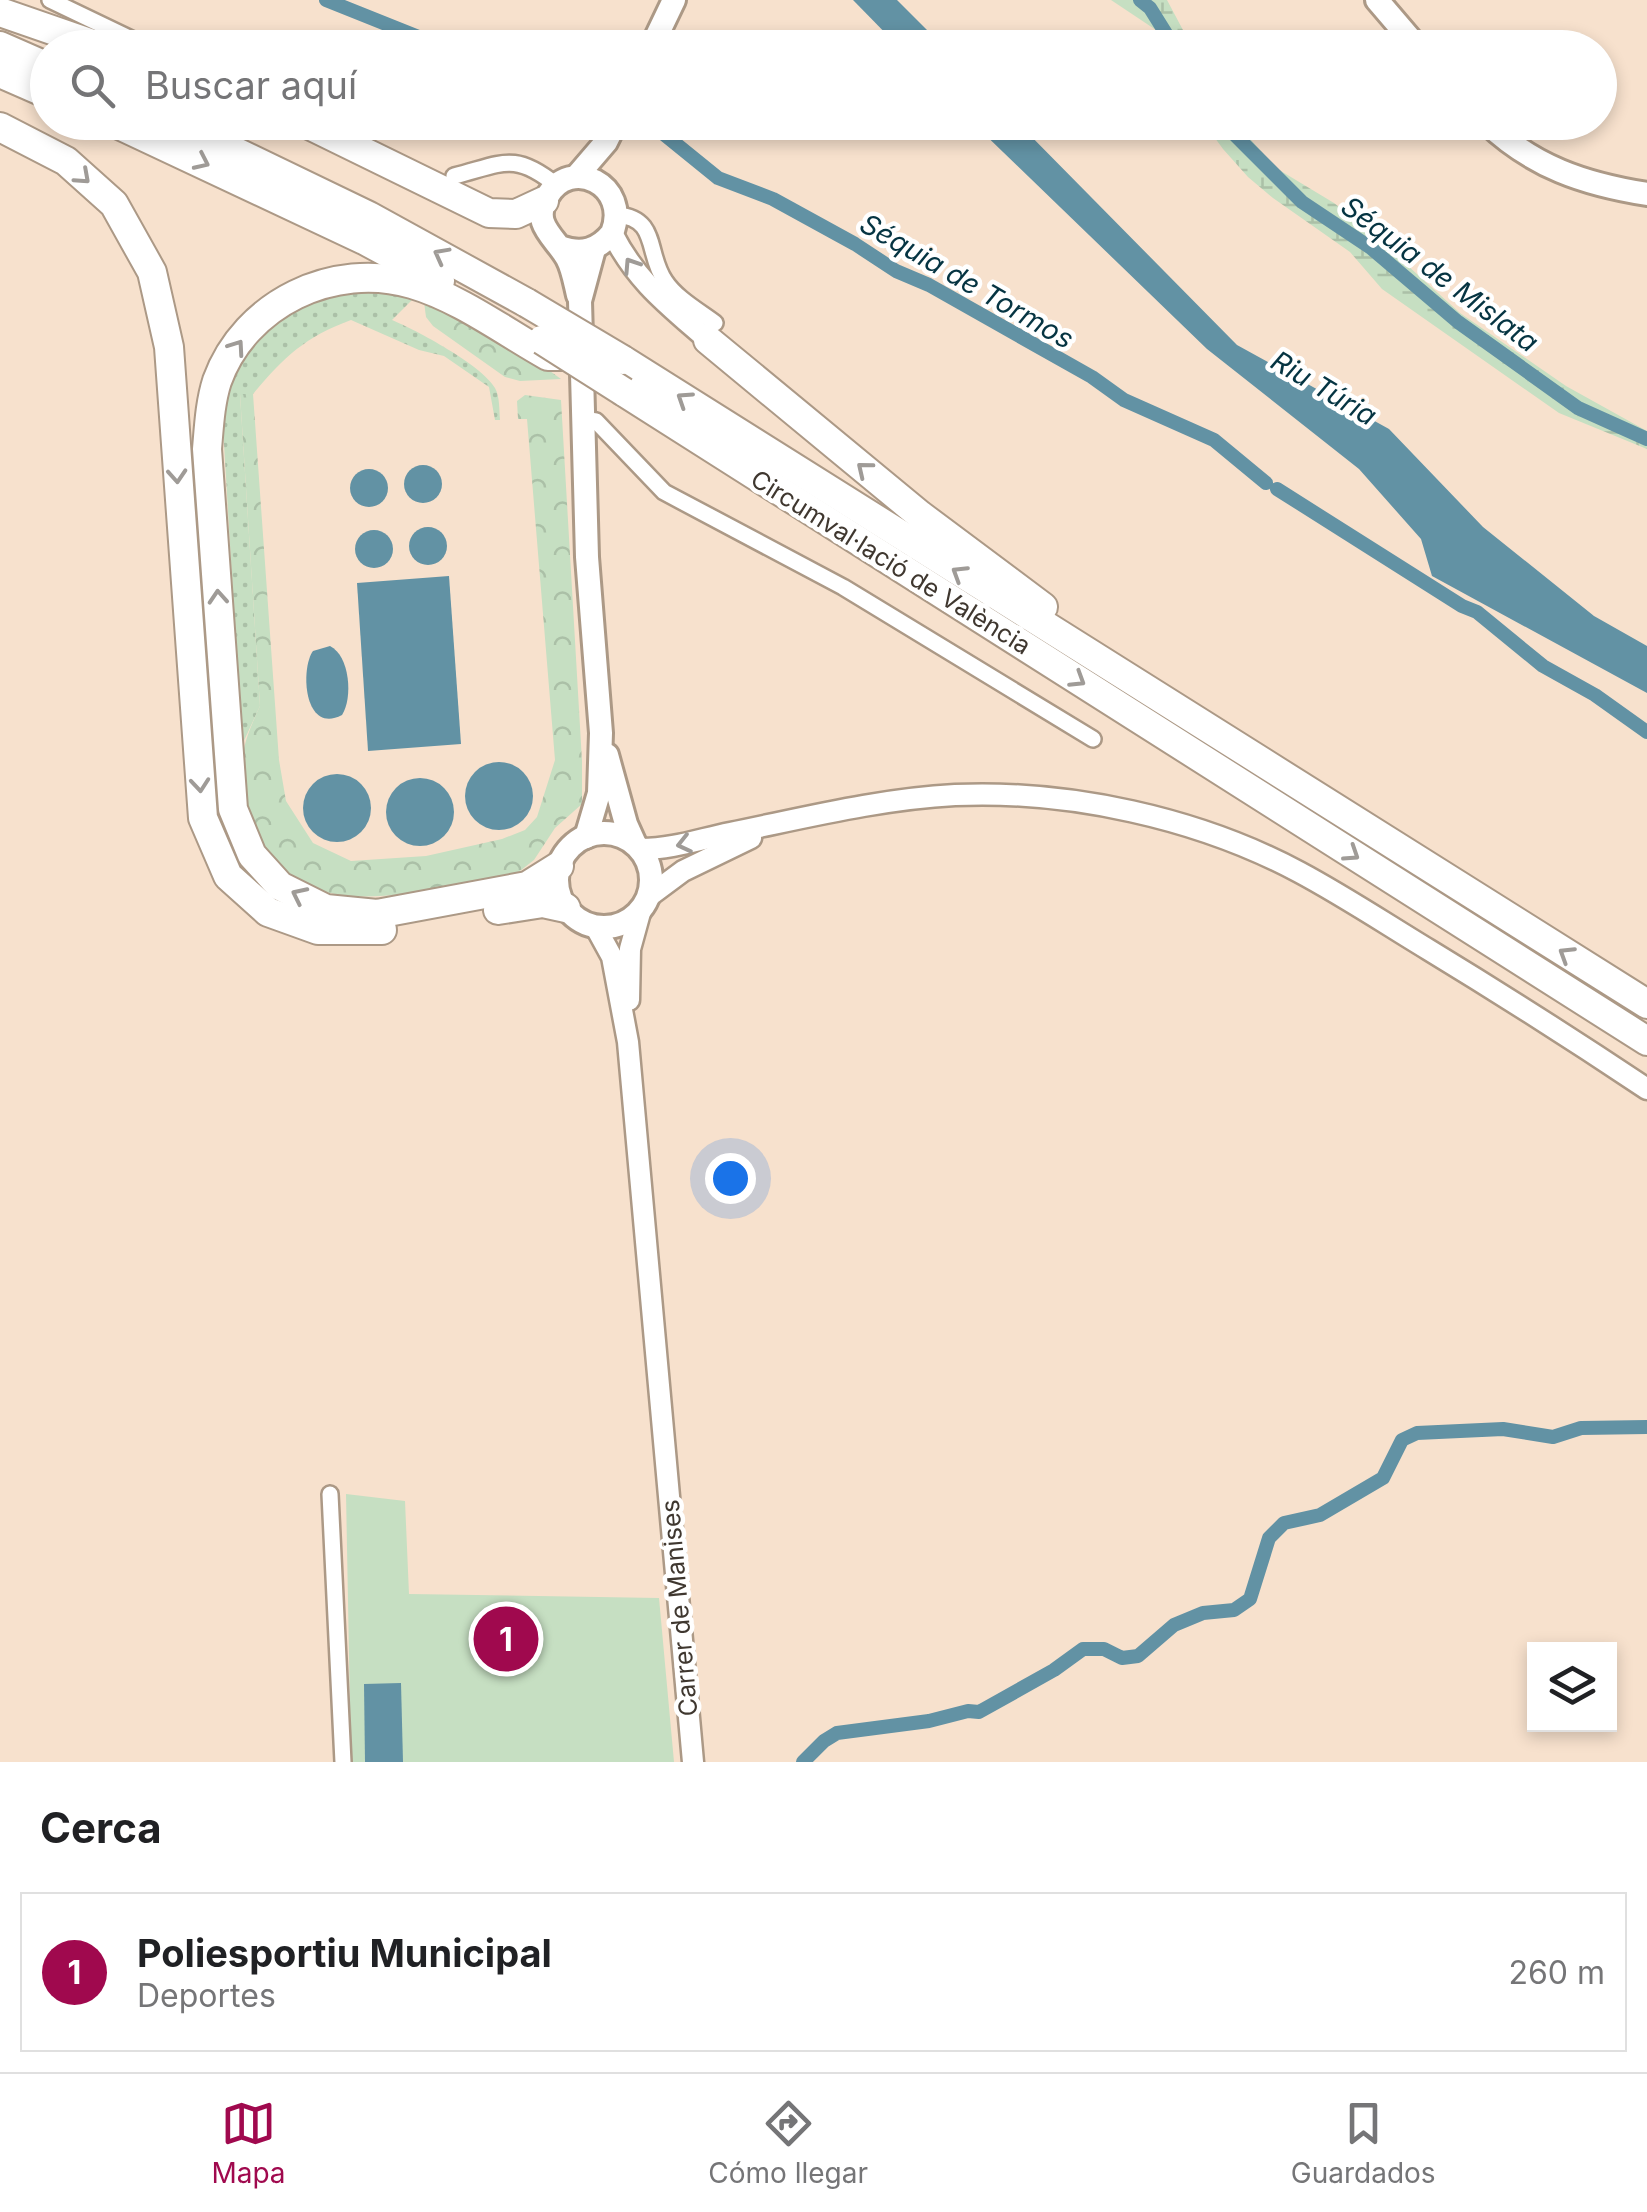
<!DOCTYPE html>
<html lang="es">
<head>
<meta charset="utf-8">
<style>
	:root { --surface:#fff; --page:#f2f2f2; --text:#202124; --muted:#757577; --line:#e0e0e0; --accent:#a0094e }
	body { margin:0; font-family:Inter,sans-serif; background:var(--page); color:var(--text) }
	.controls { position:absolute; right:30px; bottom:30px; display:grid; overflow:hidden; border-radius:0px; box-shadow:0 5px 15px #0003 }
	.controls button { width:90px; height:90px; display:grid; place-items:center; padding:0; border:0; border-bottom:2px solid var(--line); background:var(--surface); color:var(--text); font:50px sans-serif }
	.you { position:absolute; left:730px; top:1178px; width:35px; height:35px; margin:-25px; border:8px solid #fff; border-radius:50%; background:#1a73e8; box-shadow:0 0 0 15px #1a73e833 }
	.badge { display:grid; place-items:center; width:65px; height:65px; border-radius:50%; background:var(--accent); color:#fff; font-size:32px; font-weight:700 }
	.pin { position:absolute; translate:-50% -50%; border:5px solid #fff; box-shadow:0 2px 10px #0006 }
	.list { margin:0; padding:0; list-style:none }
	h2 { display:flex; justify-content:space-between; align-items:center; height:130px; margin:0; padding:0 40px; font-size:42px }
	h2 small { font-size:32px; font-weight:400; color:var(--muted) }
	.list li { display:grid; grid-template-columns:65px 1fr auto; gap:30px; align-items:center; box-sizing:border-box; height:160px; margin:0 20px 20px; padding:0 20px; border:2px solid var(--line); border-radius:0px }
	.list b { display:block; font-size:38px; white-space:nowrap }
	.list p { margin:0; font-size:32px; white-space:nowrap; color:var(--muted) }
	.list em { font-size:32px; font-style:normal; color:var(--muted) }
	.icon { flex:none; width:55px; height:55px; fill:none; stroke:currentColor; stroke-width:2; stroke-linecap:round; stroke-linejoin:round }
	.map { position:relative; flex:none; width:1647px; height:1762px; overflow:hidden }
	.search { position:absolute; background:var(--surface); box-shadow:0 5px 15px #0003; left:30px; right:30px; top:30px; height:110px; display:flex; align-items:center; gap:25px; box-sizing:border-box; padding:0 35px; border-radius:55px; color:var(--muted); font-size:38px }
	.sheet { height:310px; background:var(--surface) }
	nav { display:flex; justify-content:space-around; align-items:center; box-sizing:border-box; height:140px; border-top:2px solid var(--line); background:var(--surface); font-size:28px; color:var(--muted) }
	nav a { display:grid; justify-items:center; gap:5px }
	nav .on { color:var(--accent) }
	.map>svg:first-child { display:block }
	.grass { fill:url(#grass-dots) }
	.forest { fill:url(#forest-crowns) }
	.wetland { fill:url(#wetland-marsh) }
	.pitch { fill:#c6dfc2 }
	.water { fill:#6292a4 }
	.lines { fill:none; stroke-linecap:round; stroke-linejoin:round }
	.canal { stroke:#6292a4; stroke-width:14 }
	.minor-casing { stroke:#ac9986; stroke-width:20 }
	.tertiary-casing { stroke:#ac9986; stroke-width:25 }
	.secondary-casing { stroke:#ac9986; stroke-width:28 }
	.motorway-casing { stroke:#ac9986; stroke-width:32 }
	.minor { stroke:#fff; stroke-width:15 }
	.tertiary { stroke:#fff; stroke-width:20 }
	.secondary { stroke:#fff; stroke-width:22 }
	.motorway { stroke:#fff; stroke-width:28 }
	.motorway-bridge-casing { stroke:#ac9986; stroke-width:32; stroke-linecap:butt }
	.motorway-bridge { stroke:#fff; stroke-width:28 }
	.oneway { stroke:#9f9b97 }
	.labels { text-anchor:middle; stroke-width:9; stroke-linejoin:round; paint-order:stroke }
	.street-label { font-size:25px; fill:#3f372f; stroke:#fff }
	.water-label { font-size:28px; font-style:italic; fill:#053442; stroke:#fff }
</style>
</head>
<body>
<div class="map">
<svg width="1647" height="1762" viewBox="0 0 1647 1762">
	<defs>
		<pattern id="grass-dots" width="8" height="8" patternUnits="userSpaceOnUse" patternTransform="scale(2.5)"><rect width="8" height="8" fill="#c6dfc2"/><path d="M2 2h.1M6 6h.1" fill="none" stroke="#abc0a7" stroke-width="1.8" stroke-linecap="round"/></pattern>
		<pattern id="forest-crowns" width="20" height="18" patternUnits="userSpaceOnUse" patternTransform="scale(2.5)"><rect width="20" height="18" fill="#c6dfc2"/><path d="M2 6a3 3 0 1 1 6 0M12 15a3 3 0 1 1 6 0" fill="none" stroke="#abc0a7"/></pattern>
		<pattern id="wetland-marsh" width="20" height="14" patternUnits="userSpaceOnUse" patternTransform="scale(2.5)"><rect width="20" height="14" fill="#c6dfc2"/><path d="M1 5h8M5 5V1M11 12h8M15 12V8" fill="none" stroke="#abc0a7"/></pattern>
	</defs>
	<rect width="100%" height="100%" fill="#f7e1cd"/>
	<path class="grass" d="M360 289 387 290 415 297 392 320C416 330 482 365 495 388 500 397 499 410 500 420H495L489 387 444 356 419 350 351 320C305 337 284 357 253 394L240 395 260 706 242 745 222 411C245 336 283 303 360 289Z"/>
	<g class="forest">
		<path d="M424 302C472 320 519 349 561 379L520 381 505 377 433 326 426 317Z"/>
		<path d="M240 394H253L279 760 286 801 313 843 351 861 426 856 502 839 525 830 537 817 555 760 527 419H518L517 401 525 395 561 400 582 761V804L555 828 534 860 516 874C427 888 284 939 250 816 237 767 239 751 260 706Z"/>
	</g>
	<g class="wetland">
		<polygon points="1111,0 1167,0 1192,47 1164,47 1156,30"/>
		<polygon points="1204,123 1236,123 1276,168 1334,203 1365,227 1460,313 1566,386 1647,431 1647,449 1559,413 1382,289 1350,252 1273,198 1248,177 1223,149"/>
	</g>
	<polygon class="pitch" points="346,1494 405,1501 409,1594 659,1598 674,1762 351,1762"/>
	<g class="water">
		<polygon points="853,0 897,0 944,47 899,47"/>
		<polygon points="973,123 1018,123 1237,345 1389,429 1483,527 1594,616 1647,646 1647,693 1432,576 1421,539 1359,469 1207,349"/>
		<circle cx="423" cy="484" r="19"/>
		<circle cx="369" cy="488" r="19"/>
		<circle cx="428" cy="546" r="19"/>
		<circle cx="374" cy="549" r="19"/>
		<polygon points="449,576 461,744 368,751 357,583"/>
		<path d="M330 646C350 656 353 698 342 715 304 735 300 669 313 651Z"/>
		<circle cx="499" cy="796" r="34"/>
		<circle cx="337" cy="808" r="34"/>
		<circle cx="420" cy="812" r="34"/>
		<polygon points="401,1683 403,1762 365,1762 364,1684"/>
	</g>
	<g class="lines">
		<g class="canal">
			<polyline points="326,0 446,48"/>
			<polyline points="1140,0 1150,8 1175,48"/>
			<polyline points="642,122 665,135 718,178 773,199 855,244 896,271 929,285 1092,377 1124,400 1214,440 1266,483"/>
			<polyline points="1222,122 1302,202 1371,248 1458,322 1578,408 1647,439"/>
			<polyline points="1277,489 1462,606 1477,612 1543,666 1595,695 1647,732"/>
			<polyline points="803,1762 824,1741 837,1733 929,1721 968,1711 979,1712 1054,1670 1083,1649 1104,1649 1122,1658 1138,1656 1174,1625 1203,1613 1234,1610 1250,1599 1269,1538 1284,1523 1320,1515 1383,1478 1402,1440 1417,1433 1503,1429 1553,1437 1581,1428 1647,1427"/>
		</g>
		<defs>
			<g id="minor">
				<polyline points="50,0 150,48"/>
				<path d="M454 176C502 164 514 151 556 185"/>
				<path d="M617 215C659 218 646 254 665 281 676 298 699 311 715 323"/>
				<polyline points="583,419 596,421 664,492 843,587 1093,739"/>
				<polyline points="330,1494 343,1762"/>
			</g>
			<g id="tertiary">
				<path d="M612 233C637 282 667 304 708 340"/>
				<path d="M641 849C673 849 700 839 730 833 804 818 879 799 955 795 1069 790 1198 818 1299 872 1344 896 1386 924 1429 950 1503 995 1575 1041 1647 1089"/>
				<polyline points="648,897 683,871 751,838"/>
				<polyline points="595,926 612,957 628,1042 693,1762"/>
				<polyline points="629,1000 630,949 641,909"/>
			</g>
			<g id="secondary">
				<polyline points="1377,0 1418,48"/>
				<polyline points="651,48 674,0"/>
				<path d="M1486 122C1533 167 1584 184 1647 194"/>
				<polyline points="576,177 606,142 616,122"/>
				<path d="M560 247C582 255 598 250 612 233 631 185 570 155 547 197 531 224 555 237 567 258 573 269 575 283 578 295"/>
				<polyline points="607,755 626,824 635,844"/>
				<circle cx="604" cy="880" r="47"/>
				<polyline points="586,837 599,793 601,733 587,557 580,301 594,249"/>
			</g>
			<g id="motorway">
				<polyline points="0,12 104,48"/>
				<polyline points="0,46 48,67"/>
				<polyline points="0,73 48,94"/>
				<polyline points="113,122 364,240 440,281"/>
				<polyline points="174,122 369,216 527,303"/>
				<polyline points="303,122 489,213 516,214 544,201"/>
				<polyline points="0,127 66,161 114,204 152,272 169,347 203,818 228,876 268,912 318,930 382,930"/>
				<polyline points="708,340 920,515 1043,607"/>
				<polyline points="623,360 1647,1004"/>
				<polyline points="624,392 1647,1041"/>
				<path d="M559 866 527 886 377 914 326 909 280 886 252 855 233 809 207 449C209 426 210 403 217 381 245 303 334 261 412 284 460 298 505 332 548 356H563"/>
				<polyline points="498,910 543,903 566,908"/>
			</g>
		</defs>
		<use href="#minor" class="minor-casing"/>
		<use href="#tertiary" class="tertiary-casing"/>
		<use href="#secondary" class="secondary-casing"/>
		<use href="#motorway" class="motorway-casing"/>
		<use href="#minor" class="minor"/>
		<use href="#tertiary" class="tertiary"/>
		<use href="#secondary" class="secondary"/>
		<use href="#motorway" class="motorway"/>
		<defs>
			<g id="motorway-bridge">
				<polyline points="527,303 623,360"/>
				<polyline points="542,340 624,392"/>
			</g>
		</defs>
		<use href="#motorway-bridge" class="motorway-bridge-casing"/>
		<use href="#motorway-bridge" class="motorway-bridge"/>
	</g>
	<defs><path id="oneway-chevron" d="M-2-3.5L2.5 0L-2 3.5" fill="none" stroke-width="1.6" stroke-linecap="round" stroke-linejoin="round" transform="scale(2.5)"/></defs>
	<g class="oneway">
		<use href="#oneway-chevron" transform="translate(202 162) rotate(25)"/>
		<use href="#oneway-chevron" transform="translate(83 177) rotate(42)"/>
		<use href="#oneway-chevron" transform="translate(441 255) rotate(-152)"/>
		<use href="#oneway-chevron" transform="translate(631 265) rotate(-123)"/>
		<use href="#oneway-chevron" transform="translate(237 347) rotate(-55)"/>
		<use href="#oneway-chevron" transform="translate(684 399) rotate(-147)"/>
		<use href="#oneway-chevron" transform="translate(864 469) rotate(-141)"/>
		<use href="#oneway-chevron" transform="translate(177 476) rotate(86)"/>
		<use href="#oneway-chevron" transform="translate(959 573) rotate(-148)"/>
		<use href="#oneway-chevron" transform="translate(218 597) rotate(-94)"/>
		<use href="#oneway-chevron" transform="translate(1078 680) rotate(32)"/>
		<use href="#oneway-chevron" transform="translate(200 785) rotate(85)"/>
		<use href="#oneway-chevron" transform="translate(684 844) rotate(167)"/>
		<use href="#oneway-chevron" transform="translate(1352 854) rotate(33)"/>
		<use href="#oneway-chevron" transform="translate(299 895) rotate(-154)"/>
		<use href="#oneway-chevron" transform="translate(1566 954) rotate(-148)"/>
	</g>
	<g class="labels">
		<g class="street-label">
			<text transform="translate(891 562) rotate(32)" y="9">Circumval·lació de València</text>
			<text transform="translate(679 1608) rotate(-95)" y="9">Carrer de Manises</text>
		</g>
		<g class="water-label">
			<text transform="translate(1440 274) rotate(37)" y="10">Séquia de Mislata</text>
			<text transform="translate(967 281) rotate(30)" y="10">Séquia de Tormos</text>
			<text transform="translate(1324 388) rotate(31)" y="10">Riu Túria</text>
		</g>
	</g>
</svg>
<div class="controls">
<button><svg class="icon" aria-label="layers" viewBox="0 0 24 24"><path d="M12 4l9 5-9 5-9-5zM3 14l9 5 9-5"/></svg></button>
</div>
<div class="you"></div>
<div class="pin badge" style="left:506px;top:1639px">1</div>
<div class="search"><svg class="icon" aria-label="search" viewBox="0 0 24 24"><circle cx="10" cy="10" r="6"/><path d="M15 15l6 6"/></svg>Buscar aquí</div>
</div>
<section class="sheet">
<h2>Cerca<small></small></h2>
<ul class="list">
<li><span class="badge">1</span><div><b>Poliesportiu Municipal</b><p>Deportes</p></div><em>260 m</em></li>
</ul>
</section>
<nav>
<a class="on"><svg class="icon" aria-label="map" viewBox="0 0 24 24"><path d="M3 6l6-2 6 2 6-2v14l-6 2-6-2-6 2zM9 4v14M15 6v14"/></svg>Mapa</a>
<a><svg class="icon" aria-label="directions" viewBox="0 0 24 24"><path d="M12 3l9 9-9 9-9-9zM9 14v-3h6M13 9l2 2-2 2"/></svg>Cómo llegar</a>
<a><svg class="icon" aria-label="saved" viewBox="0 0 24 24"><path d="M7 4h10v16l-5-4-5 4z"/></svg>Guardados</a>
</nav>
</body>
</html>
